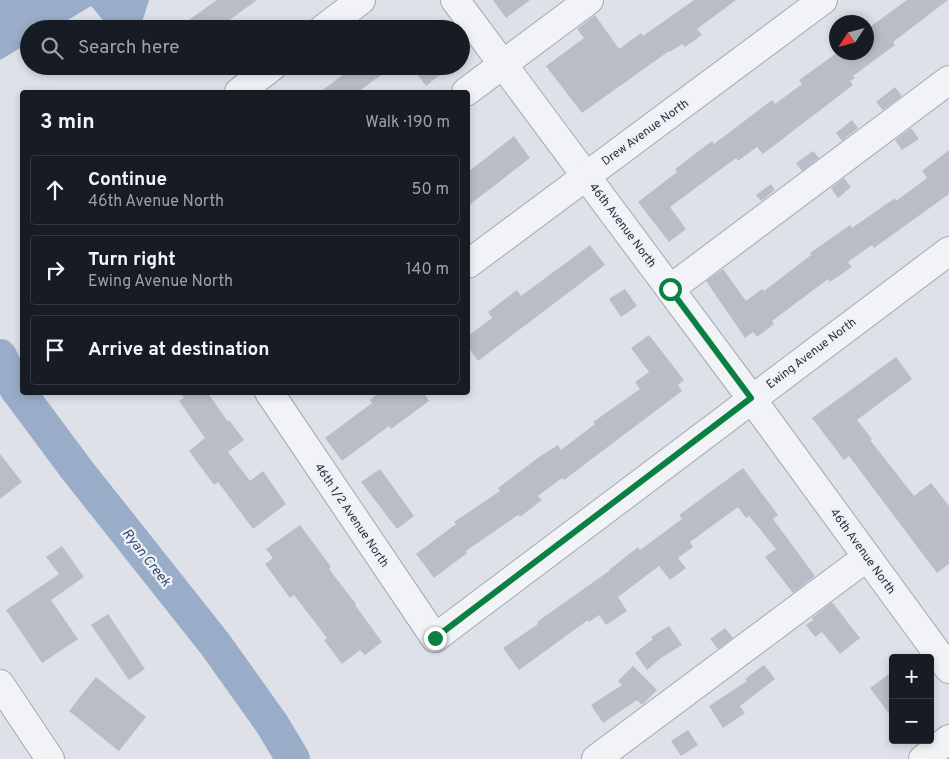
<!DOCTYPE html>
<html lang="en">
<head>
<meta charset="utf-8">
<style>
	:root { --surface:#171b24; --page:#20242c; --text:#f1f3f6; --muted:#9ea1a6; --line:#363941 }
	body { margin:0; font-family:Overpass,sans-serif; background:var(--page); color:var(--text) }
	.controls { position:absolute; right:15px; bottom:15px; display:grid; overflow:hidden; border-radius:5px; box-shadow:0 2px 8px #0003 }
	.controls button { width:45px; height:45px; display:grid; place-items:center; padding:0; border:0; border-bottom:1px solid var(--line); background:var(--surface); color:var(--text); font:25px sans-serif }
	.compass { position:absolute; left:829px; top:15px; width:45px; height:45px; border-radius:50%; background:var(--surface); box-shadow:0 2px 8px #0003; rotate:234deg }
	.stop { position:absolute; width:15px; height:15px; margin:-11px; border:4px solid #0b8043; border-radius:50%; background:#fff }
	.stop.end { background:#0b8043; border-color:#fff; box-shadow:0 1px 5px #0008 }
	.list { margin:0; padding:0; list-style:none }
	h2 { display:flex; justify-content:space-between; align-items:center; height:65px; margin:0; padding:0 20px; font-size:21px }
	h2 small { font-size:16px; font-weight:400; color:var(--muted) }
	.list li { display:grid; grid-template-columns:32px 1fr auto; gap:15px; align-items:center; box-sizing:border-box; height:70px; margin:0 10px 10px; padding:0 10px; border:1px solid var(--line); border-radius:5px }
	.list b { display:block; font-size:19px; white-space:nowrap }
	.list p { margin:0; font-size:16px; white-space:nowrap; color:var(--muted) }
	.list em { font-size:16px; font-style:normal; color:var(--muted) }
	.icon { flex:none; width:28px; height:28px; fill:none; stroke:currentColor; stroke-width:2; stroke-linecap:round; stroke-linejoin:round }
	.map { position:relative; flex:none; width:949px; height:759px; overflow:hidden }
	.search { position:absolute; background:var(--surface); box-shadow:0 2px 8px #0003; left:20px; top:20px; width:450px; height:55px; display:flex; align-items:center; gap:12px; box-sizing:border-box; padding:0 18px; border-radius:28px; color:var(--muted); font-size:19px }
	.panel { position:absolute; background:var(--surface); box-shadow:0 2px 8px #0003; left:20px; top:90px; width:450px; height:305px; border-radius:5px }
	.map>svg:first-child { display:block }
	.water { fill:#99adc8 }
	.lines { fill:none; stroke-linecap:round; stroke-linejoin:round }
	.river { stroke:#99adc8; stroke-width:34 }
	.building { fill:#b9bdc8 }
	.minor-casing { stroke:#a4a9b2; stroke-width:30 }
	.minor { stroke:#f1f3f6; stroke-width:28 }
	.route { stroke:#0b8043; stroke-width:6 }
	.labels { text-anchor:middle; stroke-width:4.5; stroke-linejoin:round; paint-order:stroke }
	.street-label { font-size:12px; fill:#282f3f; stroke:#eef1f6 }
	.water-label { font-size:14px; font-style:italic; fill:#324b73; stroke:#eef1f6 }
</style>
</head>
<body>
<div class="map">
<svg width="949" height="759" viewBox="0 0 949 759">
	<rect width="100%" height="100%" fill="#dee2e8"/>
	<path class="water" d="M0 0H149L140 29C106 29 113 31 91 6L53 29H29V43L0 60Z"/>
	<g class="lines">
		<polyline class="river" points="0,356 16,388 77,470 215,644 272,724 293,759"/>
	</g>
	<g class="building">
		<polygon points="217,0 257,0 217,29 176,29"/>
		<polygon points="493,0 530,0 506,18"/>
		<polygon points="694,0 736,0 697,29 702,35 685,47 682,44 670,52 669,51 582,113 546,66 584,38 577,29 595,15 619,49 641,33 643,36"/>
		<polygon points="907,0 948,0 893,42 895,45 853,76 855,78 850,81 853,85 763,154 757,147 738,161 736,158 670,207 686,229 669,242 638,202 677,172 675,169 712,141 714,144 772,100 775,104 802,84 799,80 838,52 866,52 866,30"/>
		<polygon points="355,66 393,66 358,92 320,92"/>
		<polygon points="411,66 451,66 426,86"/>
		<polygon points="895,87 902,96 883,110 876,102"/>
		<polygon points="852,120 858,128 842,141 836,133"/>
		<polygon points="911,128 919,139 902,150 895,140"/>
		<polygon points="514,136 530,158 468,206 468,172"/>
		<polygon points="949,150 949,194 874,248 872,245 848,262 852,267 830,282 828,279 772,321 774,324 757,337 753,332 745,338 706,281 723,269 746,301 762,289 764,291 811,255 810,253 850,225 852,228 895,198 896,201 927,178 922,171"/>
		<polygon points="813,151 819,158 802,171 796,163"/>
		<polygon points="844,178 851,187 838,198 831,188"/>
		<polygon points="771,184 775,190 761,201 756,195"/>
		<polygon points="590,245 605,265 478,361 468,347 468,336 492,318 488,312 517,290 521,296"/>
		<polygon points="625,289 637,306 621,317 609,299"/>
		<polygon points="649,335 684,380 678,385 682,391 564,480 562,478 538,496 542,500 520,517 518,515 466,551 467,553 434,578 416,554 456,524 454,522 500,491 498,488 539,457 558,445 561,450 595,424 593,422 640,389 635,382 649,372 631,348"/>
		<polygon points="896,357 912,379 857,420 872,439 870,440 914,496 931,483 949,506 949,564 937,573 849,456 844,460 812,418"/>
		<polygon points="180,392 207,392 228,422 229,420 244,440 228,452 250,481 263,471 286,504 253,529 218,482 214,485 189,451 205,438 179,401 184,398"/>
		<polygon points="380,392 423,392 429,401 391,429 389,426 342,461 325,438 372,403 370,400"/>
		<polygon points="0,454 22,482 0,499"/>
		<polygon points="743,468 778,515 773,519 815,576 793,593 765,557 776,549 749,516 746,518 738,507 690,542 693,547 678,558 686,568 670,580 659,566 618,597 627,611 606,625 599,615 589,622 588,620 519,670 503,648 538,624 537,622 609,571 609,570 638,547 640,550 682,519 679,515"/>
		<polygon points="380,469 414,516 397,529 361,482"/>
		<polygon points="300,525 331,567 329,569 356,604 355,605 382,642 365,655 360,650 342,664 324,640 327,638 294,595 290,598 265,564 273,558 266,549"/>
		<polygon points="62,546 84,577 51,600 78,639 42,663 6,610 59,574 46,557"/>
		<polygon points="832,602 860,638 840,654 822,632 815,637 806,625 813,620 812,618"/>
		<polygon points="108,614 145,669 129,680 91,625"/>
		<polygon points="669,626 682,645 661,658 647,670 635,653 653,639 651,637"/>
		<polygon points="725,628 733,638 718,649 710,639"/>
		<polygon points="764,665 775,679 740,706 745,713 723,728 709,706 747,681 745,679"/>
		<polygon points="633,666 657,690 642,705 637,700 603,723 591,705 622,685 618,681"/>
		<polygon points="893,671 893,719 870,688"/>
		<polygon points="96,677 146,717 119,751 69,711"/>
		<polygon points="688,730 698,745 681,756 671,741"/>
	</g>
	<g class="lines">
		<defs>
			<g id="minor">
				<polyline points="455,0 751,398 949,669"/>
				<polyline points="323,29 361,0"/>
				<polyline points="239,92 273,66"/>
				<polyline points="466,92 589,0"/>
				<polyline points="468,264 823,0"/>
				<polyline points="670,289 949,80"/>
				<polyline points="269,392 435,638 949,251"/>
				<polyline points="0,684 50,759"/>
				<polyline points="596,759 867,557"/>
				<polyline points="923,759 949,739"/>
			</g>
		</defs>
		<use href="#minor" class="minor-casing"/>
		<use href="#minor" class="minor"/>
	</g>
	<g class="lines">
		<polyline class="route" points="435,638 751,398 670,289"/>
	</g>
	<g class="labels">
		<g class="street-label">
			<text transform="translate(645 132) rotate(-36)" y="4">Drew Avenue North</text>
			<text transform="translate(623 225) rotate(53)" y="4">46th Avenue North</text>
			<text transform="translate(811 353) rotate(-37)" y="4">Ewing Avenue North</text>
			<text transform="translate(352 515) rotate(56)" y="4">46th 1/2 Avenue North</text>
			<text transform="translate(863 551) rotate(54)" y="4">46th Avenue North</text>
		</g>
		<g class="water-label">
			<text transform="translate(147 557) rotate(52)" y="5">Ryan Creek</text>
		</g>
	</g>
</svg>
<div class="controls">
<button>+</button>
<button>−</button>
</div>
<svg class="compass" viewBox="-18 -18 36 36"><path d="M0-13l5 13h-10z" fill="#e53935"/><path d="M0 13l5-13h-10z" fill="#9ea1a6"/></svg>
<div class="stop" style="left:670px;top:289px"></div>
<div class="stop end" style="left:435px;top:638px"></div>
<div class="search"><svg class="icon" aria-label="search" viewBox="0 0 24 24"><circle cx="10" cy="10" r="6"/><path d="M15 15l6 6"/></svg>Search here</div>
<section class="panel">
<h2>3 min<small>Walk · 190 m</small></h2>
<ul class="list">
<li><svg class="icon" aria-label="ahead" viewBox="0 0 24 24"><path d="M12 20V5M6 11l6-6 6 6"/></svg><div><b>Continue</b><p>46th Avenue North</p></div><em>50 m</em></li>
<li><svg class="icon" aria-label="right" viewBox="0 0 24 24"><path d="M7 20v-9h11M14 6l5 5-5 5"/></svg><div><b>Turn right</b><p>Ewing Avenue North</p></div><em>140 m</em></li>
<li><svg class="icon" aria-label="arrive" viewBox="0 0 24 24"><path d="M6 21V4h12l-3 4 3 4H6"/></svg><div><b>Arrive at destination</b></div></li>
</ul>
</section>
</div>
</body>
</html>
